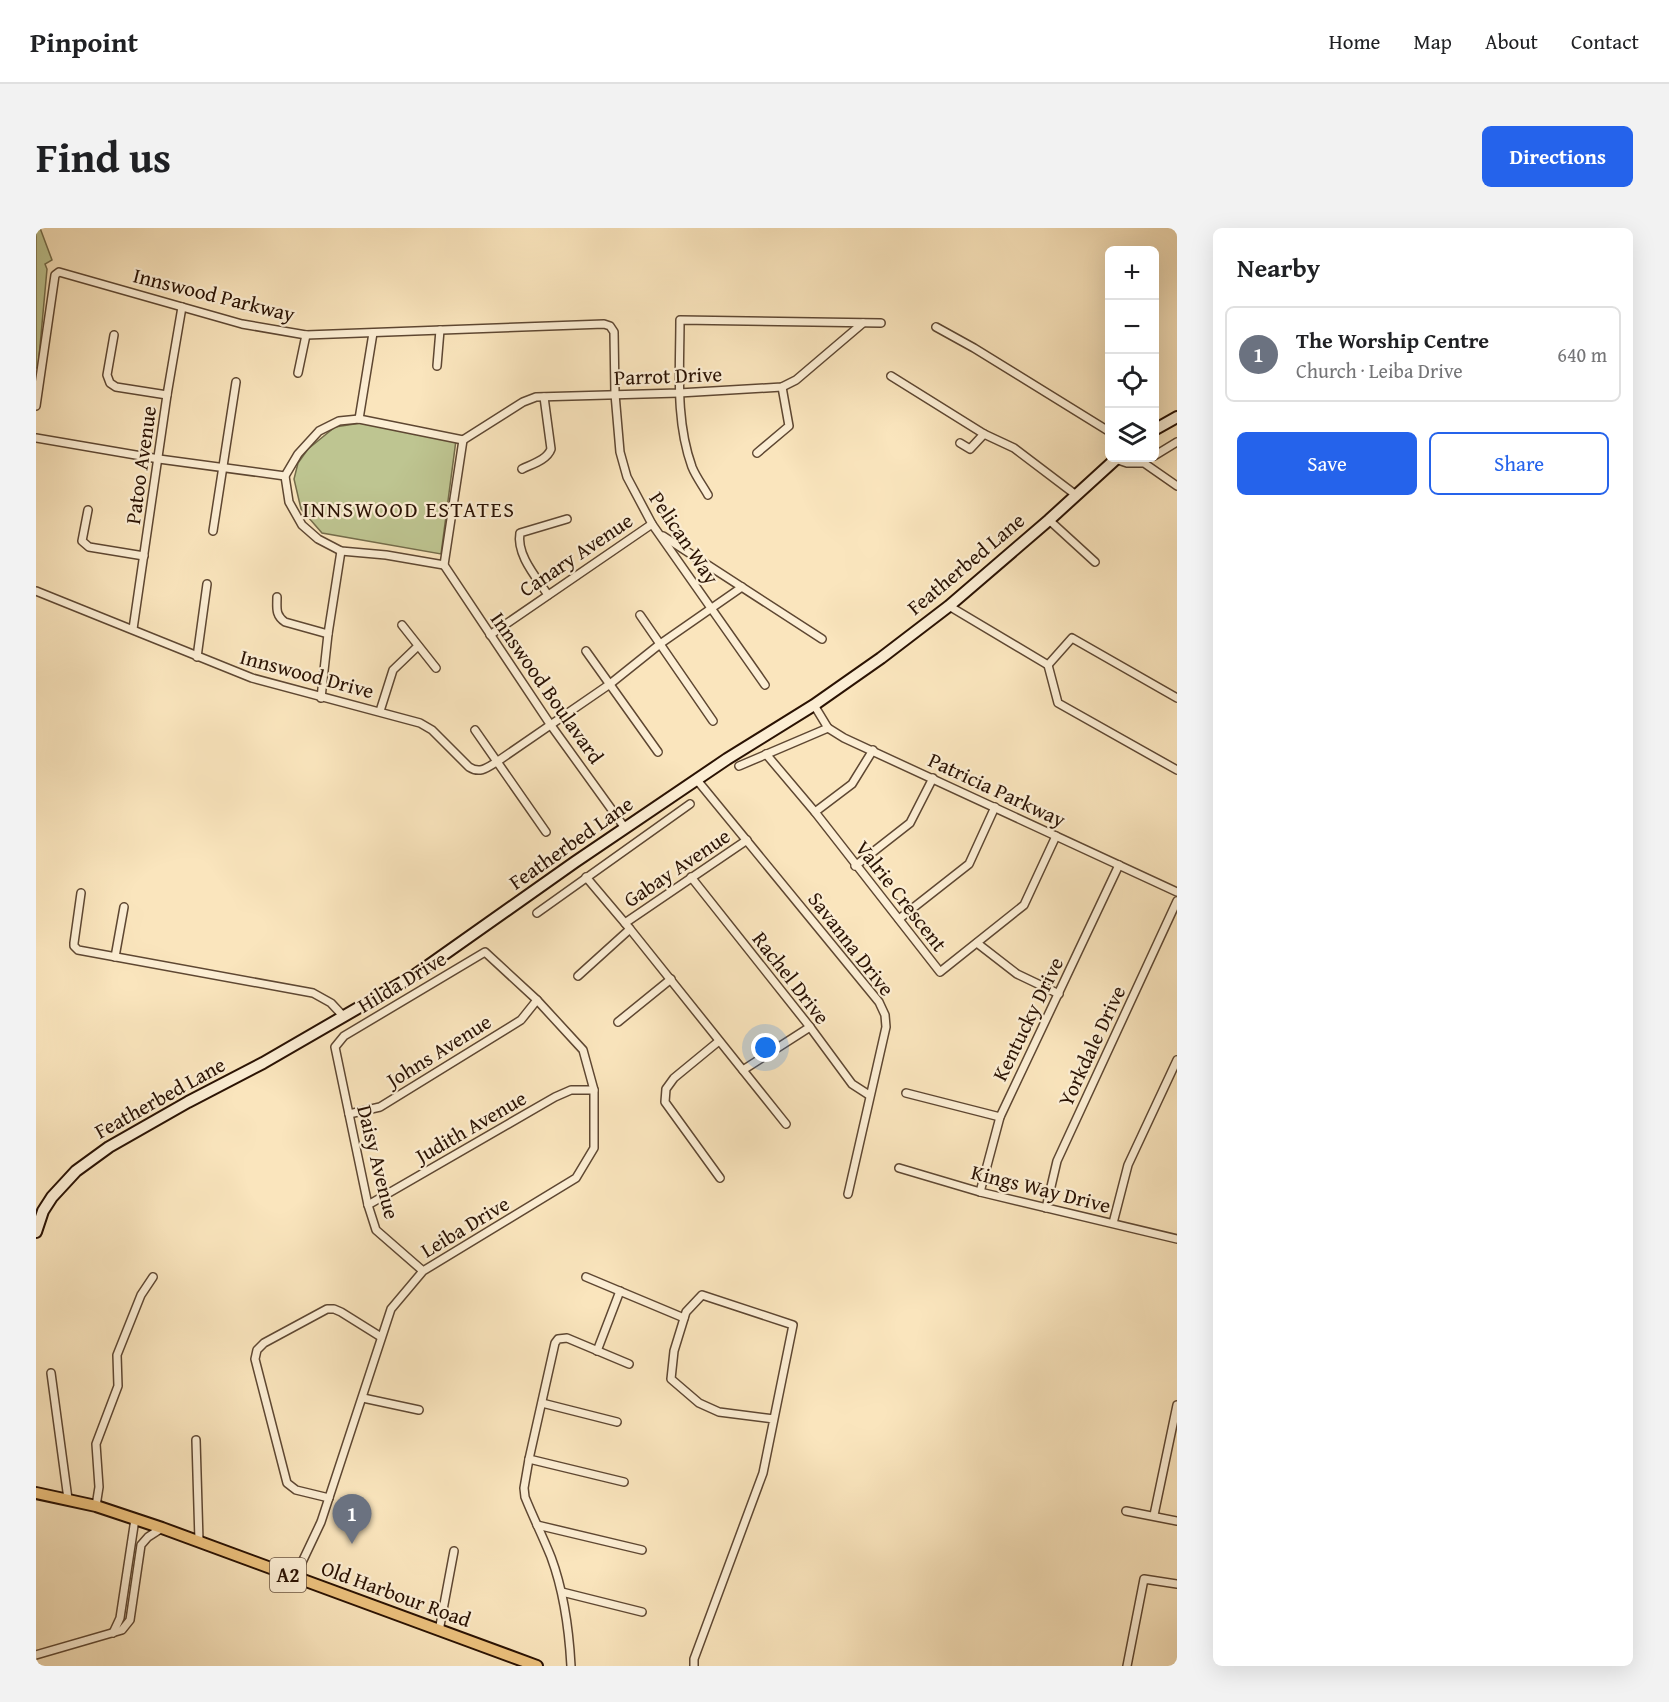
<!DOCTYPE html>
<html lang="en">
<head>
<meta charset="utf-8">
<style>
	:root { --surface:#fff; --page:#f2f2f2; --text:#202124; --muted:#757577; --line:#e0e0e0; --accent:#2563eb }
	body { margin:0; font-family:"Gentium Book Plus",serif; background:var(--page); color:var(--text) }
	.controls { position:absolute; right:18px; top:18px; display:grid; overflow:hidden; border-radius:9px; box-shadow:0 6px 24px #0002 }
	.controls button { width:54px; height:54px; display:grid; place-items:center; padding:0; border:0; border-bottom:2px solid var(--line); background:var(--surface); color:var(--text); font:30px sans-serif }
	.you { position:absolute; left:730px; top:820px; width:21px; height:21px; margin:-15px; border:4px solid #fff; border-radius:50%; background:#1a73e8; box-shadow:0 0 0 9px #1a73e833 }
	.badge { display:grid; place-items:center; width:39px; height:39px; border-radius:50%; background:var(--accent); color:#fff; font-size:20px; font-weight:700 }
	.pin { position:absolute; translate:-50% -50px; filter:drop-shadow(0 2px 3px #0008) }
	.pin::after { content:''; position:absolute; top:32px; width:21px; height:18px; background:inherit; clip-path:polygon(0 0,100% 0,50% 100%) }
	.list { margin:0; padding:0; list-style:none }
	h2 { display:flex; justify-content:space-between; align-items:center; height:78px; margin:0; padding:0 24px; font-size:26px }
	h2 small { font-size:20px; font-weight:400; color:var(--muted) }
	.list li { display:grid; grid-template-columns:39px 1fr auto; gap:18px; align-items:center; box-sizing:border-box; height:96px; margin:0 12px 12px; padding:0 12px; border:2px solid var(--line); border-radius:9px }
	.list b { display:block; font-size:22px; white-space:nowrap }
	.list p { margin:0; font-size:20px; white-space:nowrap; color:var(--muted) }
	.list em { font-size:20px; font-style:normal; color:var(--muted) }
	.actions { display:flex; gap:12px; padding:18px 24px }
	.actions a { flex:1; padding:14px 0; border:2px solid var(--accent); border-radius:9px; text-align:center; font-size:21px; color:var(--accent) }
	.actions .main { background:var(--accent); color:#fff }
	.icon { flex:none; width:33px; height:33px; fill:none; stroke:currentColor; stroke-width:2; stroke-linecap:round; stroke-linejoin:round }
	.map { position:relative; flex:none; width:1141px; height:1438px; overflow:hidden; border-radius:9px }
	header { display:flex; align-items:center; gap:36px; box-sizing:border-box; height:84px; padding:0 30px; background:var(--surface); border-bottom:2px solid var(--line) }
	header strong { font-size:28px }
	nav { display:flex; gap:33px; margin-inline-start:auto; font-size:21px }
	.intro { display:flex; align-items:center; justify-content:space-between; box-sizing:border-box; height:144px; padding:0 36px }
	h1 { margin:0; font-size:42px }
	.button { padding:15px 27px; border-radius:9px; background:var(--accent); color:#fff; font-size:21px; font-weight:700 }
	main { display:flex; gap:36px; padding:0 36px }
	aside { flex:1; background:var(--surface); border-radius:9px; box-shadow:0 6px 24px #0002 }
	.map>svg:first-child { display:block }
	.green { fill:#bec591; stroke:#746c4a; stroke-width:1.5 }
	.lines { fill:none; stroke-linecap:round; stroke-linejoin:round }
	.minor-casing { stroke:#5e4732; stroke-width:10 }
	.secondary-casing { stroke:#2a1203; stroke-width:14 }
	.primary-casing { stroke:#2a1203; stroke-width:14 }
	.minor { stroke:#fceed4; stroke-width:7 }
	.secondary { stroke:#fceed4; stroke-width:10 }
	.primary { stroke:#edc27e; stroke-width:10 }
	.labels { text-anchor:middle; stroke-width:4.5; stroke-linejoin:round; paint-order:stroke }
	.shield { fill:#fceed4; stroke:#695442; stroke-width:1.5 }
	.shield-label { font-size:20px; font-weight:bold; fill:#2a1203 }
	.street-label { font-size:21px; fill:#2a1203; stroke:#fceed4 }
	.neighbourhood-label { font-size:22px; letter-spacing:1.5px; fill:#2a1203; stroke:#fceed4 }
</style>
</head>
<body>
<header>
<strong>Pinpoint</strong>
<nav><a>Home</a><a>Map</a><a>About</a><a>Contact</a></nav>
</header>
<div class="intro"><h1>Find us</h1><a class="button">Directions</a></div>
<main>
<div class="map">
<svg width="1141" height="1438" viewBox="0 0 1141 1438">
	<rect width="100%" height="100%" fill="#fae5bd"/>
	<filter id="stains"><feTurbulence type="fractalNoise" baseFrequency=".00333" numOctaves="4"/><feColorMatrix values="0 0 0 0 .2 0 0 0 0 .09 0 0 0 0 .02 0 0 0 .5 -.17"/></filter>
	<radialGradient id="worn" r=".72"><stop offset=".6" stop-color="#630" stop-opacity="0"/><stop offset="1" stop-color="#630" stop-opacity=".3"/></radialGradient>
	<g class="green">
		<polygon points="0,0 4,0 16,32 9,36 11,41 2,140 0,140"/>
		<polygon points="325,195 420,212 405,326 286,305 265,281 258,251 262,235 272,221 299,199"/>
	</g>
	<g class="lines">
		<defs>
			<g id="minor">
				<polyline points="900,99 938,120 1074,204"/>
				<polyline points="78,107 71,147 74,155 80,159 131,167"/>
				<polyline points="401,138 404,102"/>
				<polyline points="262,145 270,107"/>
				<polyline points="855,148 948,206 978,220 1040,267"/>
				<polyline points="0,178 19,47 23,44 206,96 270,107 568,96 574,98 578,104 579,166 584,224 591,249 616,296 729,457"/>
				<polyline points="323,191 337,105"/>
				<polyline points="0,210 123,231 249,248"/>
				<polyline points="427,212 408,337 514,496 589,600"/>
				<polyline points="427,212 487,174 500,169 643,165 746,159 760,152 827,95"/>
				<polyline points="924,215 934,221 948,206"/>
				<polyline points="721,225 753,198 746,159"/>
				<polyline points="1118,228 1141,214"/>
				<polyline points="1079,231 1091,235 1108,235 1141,258"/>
				<path d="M486 241C496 236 511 232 515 221L508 169"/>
				<path d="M672 267C667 258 660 249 656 239 639 192 644 141 644 92L845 95"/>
				<polyline points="52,282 46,313 53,319 108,328"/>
				<polyline points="1013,292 1059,334"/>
				<polyline points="177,303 200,154"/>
				<polyline points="627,308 786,411"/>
				<polyline points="408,337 350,327 305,323 282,311 266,297 253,274 249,248 262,226 283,203 303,193 323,191 427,212"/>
				<path d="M0 363 216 450 384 495 396 502 433 539C444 546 451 540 462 533L574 456 624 416 706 359"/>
				<path d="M512 367C501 350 480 327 484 305L531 291"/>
				<path d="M241 369C241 380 239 387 249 394L292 406"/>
				<polyline points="913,378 1012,437"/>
				<polyline points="604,387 677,493"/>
				<polyline points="366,397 400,440"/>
				<polyline points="97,401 131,167 146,79"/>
				<polyline points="454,407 616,296"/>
				<polyline points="550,423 622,524"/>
				<polyline points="161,429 171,356"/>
				<polyline points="1012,437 1022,475 1141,542"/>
				<polyline points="1012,437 1036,410 1141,470"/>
				<polyline points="285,470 292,406 305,323"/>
				<polyline points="778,477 792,500 808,510 1141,664"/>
				<polyline points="344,483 357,442 382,418"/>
				<polyline points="439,502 510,604"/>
				<polyline points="730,526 779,584 904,744 988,677 1020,608"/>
				<polyline points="703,538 792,500"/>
				<polyline points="661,552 843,774 849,787 850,799 812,966"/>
				<polyline points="779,584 816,556 837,522"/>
				<polyline points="819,638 874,595 897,550"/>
				<polyline points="550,649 594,701 750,896"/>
				<polyline points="655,649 774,799 816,856 833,867"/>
				<polyline points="45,665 38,715 38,718 42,722 277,765 295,775 308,789"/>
				<polyline points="501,685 654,576"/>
				<polyline points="863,691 933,636 959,579"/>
				<polyline points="589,695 711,612"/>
				<polyline points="941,715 981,746 1023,766"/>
				<polyline points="79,729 88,679"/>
				<polyline points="542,748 594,701"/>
				<polyline points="582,794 635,751"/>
				<polyline points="683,813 638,850 630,861 629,874 684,950"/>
				<polyline points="707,842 774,799"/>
				<polyline points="870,865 964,889"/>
				<polyline points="313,886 344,879 485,792 501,772"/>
				<polyline points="863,940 944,964 1141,1011"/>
				<polyline points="944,964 964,889 1083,637"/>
				<polyline points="332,977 519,869 535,862 558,862"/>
				<polyline points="1010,980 1021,933 1141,673"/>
				<polyline points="1077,995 1092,937 1141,832"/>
				<polyline points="550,1049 648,1090"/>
				<polyline points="561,1123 584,1063"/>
				<polyline points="15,1145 32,1271"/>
				<polyline points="327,1170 383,1182"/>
				<polyline points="506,1175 581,1194"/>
				<polyline points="160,1212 163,1313"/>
				<polyline points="493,1231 588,1254"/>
				<polyline points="293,1270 260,1262 251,1255 219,1131 221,1122 228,1115 291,1081 298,1081 305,1084 345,1109"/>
				<polyline points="60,1278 63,1259 60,1216 82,1158 81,1127 105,1067 117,1049"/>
				<polyline points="1090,1283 1141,1293"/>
				<polyline points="1118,1287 1141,1177"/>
				<polyline points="501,1297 606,1322"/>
				<polyline points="259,1349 285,1294 355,1081 387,1043 540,950 558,920 558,862 547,822 501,772 449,724 308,808 299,819 332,977 340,1002 387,1043"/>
				<polyline points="526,1364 606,1384"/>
				<polyline points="403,1403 418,1323"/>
				<polyline points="77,1405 84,1390 99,1291"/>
				<polyline points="0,1427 86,1402 94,1392 105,1317 112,1309 126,1300"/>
				<path d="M535 1438C533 1401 528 1364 515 1329 507 1309 497 1289 489 1269L488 1260 493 1231 519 1115 522 1111 531 1110 593 1136"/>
				<polyline points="658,1438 658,1431 727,1245 757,1097 666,1067 650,1084 638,1123 635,1151 663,1175 683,1184 738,1191"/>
				<polyline points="1091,1438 1108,1351 1141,1356"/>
			</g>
			<g id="secondary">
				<polyline points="1118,202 1141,189"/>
				<polyline points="0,1004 7,983 16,969 40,943 73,919 152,874 227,835 379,747 539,634 691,531 778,477 845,430 913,378 1013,292 1081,230"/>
			</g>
			<polyline id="primary" points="0,1265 60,1278 126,1300 501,1438"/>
		</defs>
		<use href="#minor" class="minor-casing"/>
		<use href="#secondary" class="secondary-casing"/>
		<use href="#primary" class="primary-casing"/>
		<use href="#minor" class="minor"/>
		<use href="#secondary" class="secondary"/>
		<use href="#primary" class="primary"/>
	</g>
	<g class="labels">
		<rect class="shield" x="234" y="1330" width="36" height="34" rx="4.5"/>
		<g class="shield-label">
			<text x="252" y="1354">A2</text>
		</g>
		<g class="street-label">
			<text transform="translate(178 67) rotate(14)" y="7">Innswood Parkway</text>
			<text transform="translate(632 148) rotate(-2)" y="7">Parrot Drive</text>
			<text transform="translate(105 237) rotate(-82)" y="7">Patoo Avenue</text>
			<text transform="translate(648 310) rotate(56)" y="7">Pelican Way</text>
			<text transform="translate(540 327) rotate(-34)" y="7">Canary Avenue</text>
			<text transform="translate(930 336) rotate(-40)" y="7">Featherbed Lane</text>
			<text transform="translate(271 446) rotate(15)" y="7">Innswood Drive</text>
			<text transform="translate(511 460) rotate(55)" y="7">Innswood Boulavard</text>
			<text transform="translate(961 562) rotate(25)" y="7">Patricia Parkway</text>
			<text transform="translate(535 615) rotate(-35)" y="7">Featherbed Lane</text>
			<text transform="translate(641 640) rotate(-34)" y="7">Gabay Avenue</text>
			<text transform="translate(865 668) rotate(52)" y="7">Valrie Crescent</text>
			<text transform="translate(815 716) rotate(52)" y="7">Savanna Drive</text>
			<text transform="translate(755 750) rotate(52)" y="7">Rachel Drive</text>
			<text transform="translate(366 754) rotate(-31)" y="7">Hilda Drive</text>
			<text transform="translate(992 791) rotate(-64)" y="7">Kentucky Drive</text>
			<text transform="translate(1056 818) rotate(-65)" y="7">Yorkdale Drive</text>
			<text transform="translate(403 823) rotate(-32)" y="7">Johns Avenue</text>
			<text transform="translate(124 870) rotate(-29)" y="7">Featherbed Lane</text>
			<text transform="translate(435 899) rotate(-30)" y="7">Judith Avenue</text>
			<text transform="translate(342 934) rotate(76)" y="7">Daisy Avenue</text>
			<text transform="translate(1005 961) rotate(14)" y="7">Kings Way Drive</text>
			<text transform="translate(429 999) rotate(-31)" y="7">Leiba Drive</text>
			<text transform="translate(360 1366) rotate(20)" y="7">Old Harbour Road</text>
		</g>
		<g class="neighbourhood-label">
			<text x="373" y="289">INNSWOOD ESTATES</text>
		</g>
	</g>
	<rect width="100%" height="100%" filter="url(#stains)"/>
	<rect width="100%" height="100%" fill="url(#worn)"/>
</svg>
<div class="controls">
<button>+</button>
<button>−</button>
<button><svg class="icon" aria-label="locate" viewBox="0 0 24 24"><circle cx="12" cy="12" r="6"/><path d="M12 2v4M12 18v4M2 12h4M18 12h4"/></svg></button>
<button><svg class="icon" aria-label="layers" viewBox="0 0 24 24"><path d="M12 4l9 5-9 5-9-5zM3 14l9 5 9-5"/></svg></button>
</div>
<div class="you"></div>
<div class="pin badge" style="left:316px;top:1316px;background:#6b7280">1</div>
</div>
<aside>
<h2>Nearby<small></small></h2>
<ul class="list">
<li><span class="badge" style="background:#6b7280">1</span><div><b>The Worship Centre</b><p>Church · Leiba Drive</p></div><em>640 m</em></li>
</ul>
<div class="actions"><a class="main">Save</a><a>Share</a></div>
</aside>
</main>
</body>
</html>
